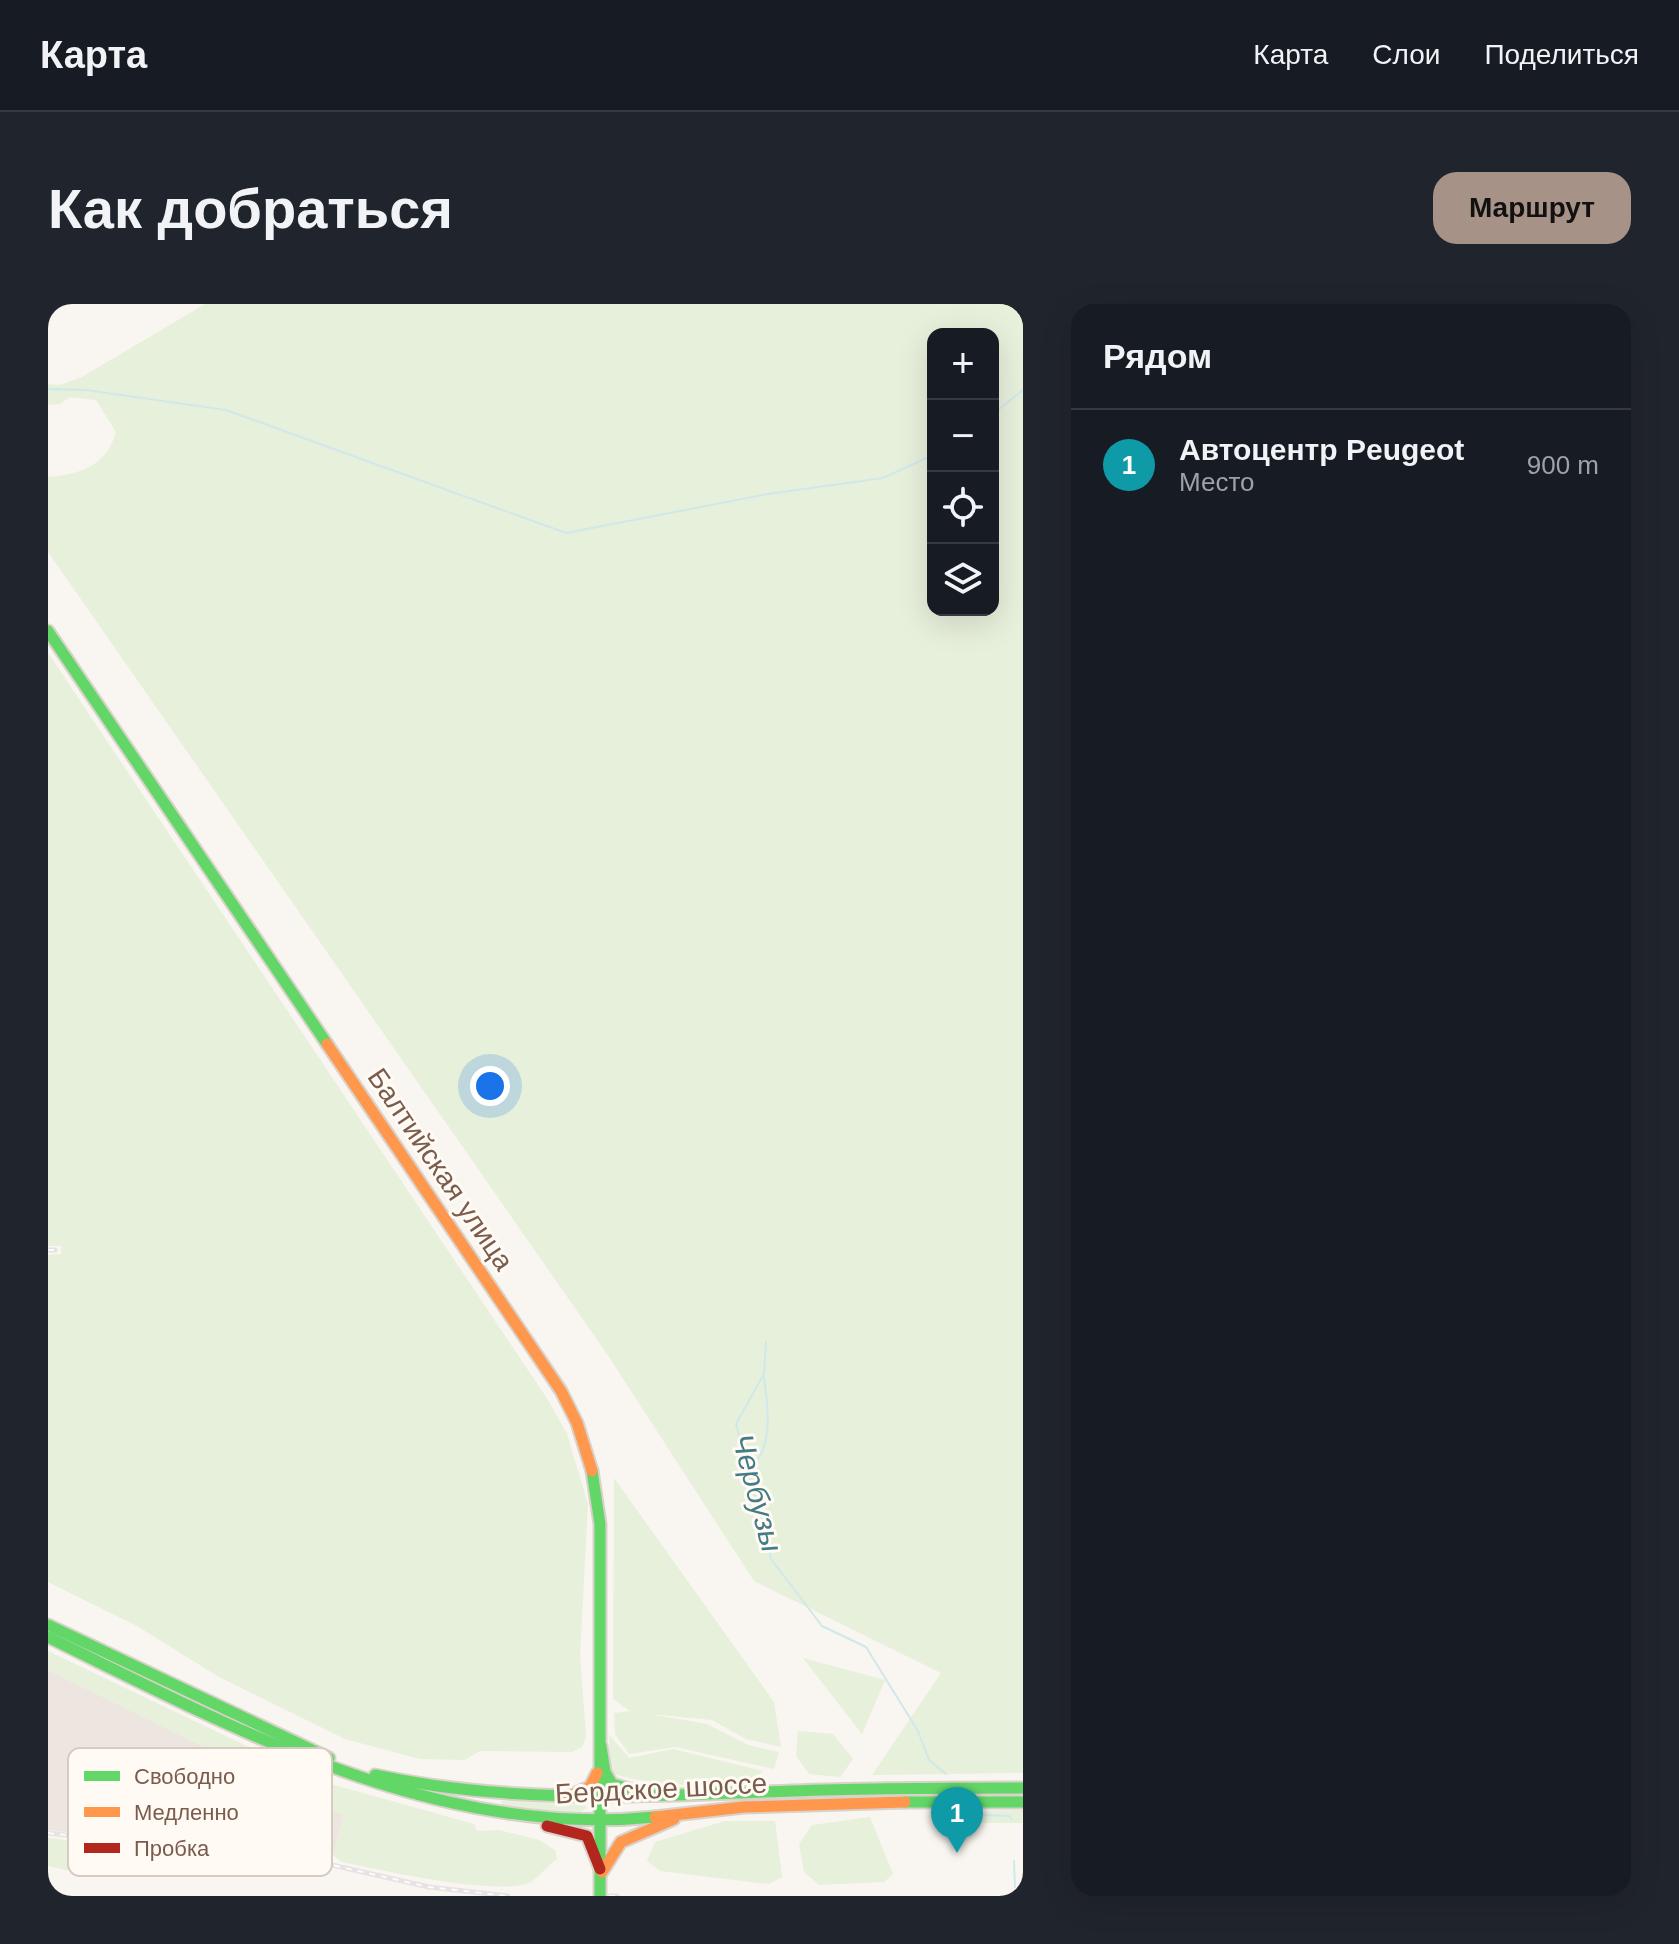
<!DOCTYPE html>
<html lang="ru">
<head>
<meta charset="utf-8">
<style>
	:root { --surface:#171b24; --page:#20242c; --text:#f1f3f6; --muted:#9ea1a6; --line:#363941; --accent:#a69286 }
	body { margin:0; font-family:Arial,sans-serif; background:var(--page); color:var(--text) }
	.controls { position:absolute; right:24px; top:24px; display:grid; overflow:hidden; border-radius:16px; box-shadow:0 8px 32px #0002 }
	.controls button { width:72px; height:72px; display:grid; place-items:center; padding:0; border:0; border-bottom:2px solid var(--line); background:var(--surface); color:var(--text); font:40px sans-serif }
	.you { position:absolute; left:442px; top:782px; width:28px; height:28px; margin:-20px; border:6px solid #fff; border-radius:50%; background:#1a73e8; box-shadow:0 0 0 12px #1a73e833 }
	.badge { display:grid; place-items:center; width:52px; height:52px; border-radius:50%; background:var(--accent); color:#fff; font-size:26px; font-weight:700 }
	.pin { position:absolute; translate:-50% -66px; filter:drop-shadow(0 2px 4px #0008) }
	.pin::after { content:''; position:absolute; top:42px; width:28px; height:24px; background:inherit; clip-path:polygon(0 0,100% 0,50% 100%) }
	.list { margin:0; padding:0; list-style:none }
	h2 { display:flex; justify-content:space-between; align-items:center; height:104px; margin:0; padding:0 32px; font-size:34px }
	h2 small { font-size:26px; font-weight:400; color:var(--muted) }
	.list li { display:grid; grid-template-columns:52px 1fr auto; gap:24px; align-items:center; box-sizing:border-box; height:112px; padding:0 32px; border-top:2px solid var(--line) }
	.list b { display:block; font-size:30px; white-space:nowrap }
	.list p { margin:0; font-size:26px; white-space:nowrap; color:var(--muted) }
	.list em { font-size:26px; font-style:normal; color:var(--muted) }
	.icon { flex:none; width:44px; height:44px; fill:none; stroke:currentColor; stroke-width:2; stroke-linecap:round; stroke-linejoin:round }
	.map { position:relative; flex:none; width:975px; height:1592px; overflow:hidden; border-radius:24px }
	header { display:flex; align-items:center; gap:48px; box-sizing:border-box; height:112px; padding:0 40px; background:var(--surface); border-bottom:2px solid var(--line) }
	header strong { font-size:38px }
	nav { display:flex; gap:44px; margin-inline-start:auto; font-size:28px }
	.intro { display:flex; align-items:center; justify-content:space-between; box-sizing:border-box; height:192px; padding:0 48px }
	h1 { margin:0; font-size:56px }
	.button { padding:20px 36px; border-radius:24px; background:var(--accent); color:#111; font-size:28px; font-weight:700 }
	main { display:flex; gap:48px; padding:0 48px }
	aside { flex:1; background:var(--surface); border-radius:24px; box-shadow:0 8px 32px #0002 }
	.map>svg:first-child { display:block }
	.industrial { fill:#ede5e0 }
	.green { fill:#e7f0db; fill-rule:evenodd }
	.lines { fill:none; stroke-linecap:round; stroke-linejoin:round }
	.stream { stroke:#d0e8ea; stroke-width:2 }
	.fast-casing { stroke:#d9d2cb; stroke-width:15 }
	.slow-casing { stroke:#d9d2cb; stroke-width:15 }
	.jam-casing { stroke:#d9d2cb; stroke-width:15 }
	.fast { stroke:#63d668; stroke-width:11 }
	.slow { stroke:#ff974d; stroke-width:11 }
	.jam { stroke:#b3261e; stroke-width:11 }
	.rail-casing { stroke:#e6e3e7; stroke-width:5 }
	.rail { stroke:#fffaf3; stroke-width:2; stroke-dasharray:6; stroke-linecap:butt }
	.labels { text-anchor:middle; stroke-width:6; stroke-linejoin:round; paint-order:stroke }
	.street-label { font-size:28px; fill:#7a5c4d; stroke:#fffaf3 }
	.water-label { font-size:30px; font-style:italic; fill:#437c86; stroke:#fffaf3 }
	.key { fill:#fffaf3; stroke:#d7cbc1; stroke-width:2 }
	.key-label { font-size:22px; fill:#7a5c4d }
</style>
</head>
<body>
<header>
<strong>Карта</strong>
<nav><a>Карта</a><a>Слои</a><a>Поделиться</a></nav>
</header>
<div class="intro"><h1>Как добраться</h1><a class="button">Маршрут</a></div>
<main>
<div class="map">
<svg width="975" height="1592" viewBox="0 0 975 1592">
	<rect width="100%" height="100%" fill="#f9f5f0"/>
	<polygon class="industrial" points="0,1366 296,1511 285,1551 240,1545 229,1552 0,1526"/>
	<g class="green">
		<path d="M157 0H975V1469L824 1471 893 1369 706 1277 559 1050 0 248V173C32 170 58 163 68 128L48 96 22 93 12 100 0 101V80L12 81 34 73ZM885 30H945V306H885Z"/>
		<polygon points="0,349 500,1096 519,1130 540,1200 532,1352 538,1432 534,1443 524,1448 432,1447 417,1456 372,1455 297,1435 171,1373 89,1322 0,1278 0,951 13,950 13,942 0,942"/>
		<polygon points="566,1174 726,1398 733,1443 698,1435 664,1416 601,1410 659,1420 700,1441 731,1448 726,1465 627,1443 581,1450 567,1430 566,1409 582,1407 565,1395"/>
		<path d="M0 1347 272 1477 426 1520 429 1527 451 1526 491 1536 507 1546 509 1555C499 1561 492 1573 481 1579 448 1592 332 1566 294 1558L285 1551 296 1511 0 1366Z"/>
		<polygon points="755,1354 837,1376 814,1430"/>
		<polygon points="750,1427 785,1430 805,1455 792,1473 761,1470 748,1452"/>
		<path d="M561 1431 581 1454 625 1445 715 1467C689 1491 595 1480 562 1469Z"/>
		<polygon points="454,1497 537,1501 538,1504 530,1510 453,1502"/>
		<polygon points="975,1506 974,1519 930,1519 931,1507"/>
		<polygon points="822,1513 845,1570 836,1578 771,1581 756,1568 751,1540 764,1521"/>
		<polygon points="677,1517 727,1517 734,1573 721,1580 612,1567 599,1557 607,1538"/>
		<polygon points="0,1534 213,1559 213,1566 192,1568 138,1562 111,1568 18,1566 0,1562"/>
	</g>
	<g class="lines">
		<g class="stream">
			<polyline points="962,0 975,11"/>
			<polyline points="0,85 38,86 178,106 518,229 720,190 835,174 885,151"/>
			<polyline points="945,110 975,86"/>
			<polyline points="718,1038 716,1070 688,1120 723,1255 774,1322 818,1343 870,1427 881,1456 898,1470"/>
			<path d="M710 1208 712 1171 707 1160C726 1134 719 1102 716 1072"/>
			<polyline points="900,1510 915,1511"/>
			<polyline points="933,1511 961,1512 964,1516"/>
			<polyline points="966,1557 967,1583"/>
		</g>
		<defs>
			<g id="fast">
				<polyline points="0,327 279,740"/>
				<polyline points="544,1167 552,1220 552,1592"/>
				<polyline points="0,1321 281,1454"/>
				<path d="M0 1333C189 1426 389 1535 607 1513"/>
				<polyline points="553,1442 557,1468 564,1480 588,1487"/>
				<path d="M327 1471C466 1501 603 1492 744 1487 821 1484 898 1484 975 1484"/>
				<polyline points="857,1498 975,1498"/>
			</g>
			<g id="slow">
				<polyline points="279,740 513,1087 529,1119 544,1167"/>
				<polyline points="521,1492 542,1483 549,1469"/>
				<polyline points="607,1513 696,1503 857,1498"/>
				<polyline points="554,1568 573,1538 626,1515"/>
			</g>
			<polyline id="jam" points="499,1522 539,1532 552,1565"/>
		</defs>
		<use href="#fast" class="fast-casing"/>
		<use href="#slow" class="slow-casing"/>
		<use href="#jam" class="jam-casing"/>
		<use href="#fast" class="fast"/>
		<use href="#slow" class="slow"/>
		<use href="#jam" class="jam"/>
		<defs>
			<g id="rail">
				<polyline points="0,946 7,946"/>
				<polyline points="0,1529 284,1561 381,1583 460,1592"/>
				<polyline points="561,1592 569,1592"/>
			</g>
		</defs>
		<use href="#rail" class="rail-casing"/>
		<use href="#rail" class="rail"/>
	</g>
	<g class="labels">
		<g class="street-label">
			<text transform="translate(393 865) rotate(56)" y="10">Балтийская улица</text>
			<text transform="translate(613 1484) rotate(-3)" y="10">Бердское шоссе</text>
		</g>
		<g class="water-label">
			<text transform="translate(709 1189) rotate(75)" y="10">Чербузы</text>
		</g>
	</g>
	<rect x="20" y="1444" width="264" height="128" rx="12" class="key"/>
	<rect x="36" y="1467" width="36" height="10" fill="#63d668"/>
	<rect x="36" y="1503" width="36" height="10" fill="#ff974d"/>
	<rect x="36" y="1539" width="36" height="10" fill="#b3261e"/>
	<g class="key-label">
		<text x="86" y="1480">Свободно</text>
		<text x="86" y="1516">Медленно</text>
		<text x="86" y="1552">Пробка</text>
	</g>
</svg>
<div class="controls">
<button>+</button>
<button>−</button>
<button><svg class="icon" aria-label="locate" viewBox="0 0 24 24"><circle cx="12" cy="12" r="6"/><path d="M12 2v4M12 18v4M2 12h4M18 12h4"/></svg></button>
<button><svg class="icon" aria-label="layers" viewBox="0 0 24 24"><path d="M12 4l9 5-9 5-9-5zM3 14l9 5 9-5"/></svg></button>
</div>
<div class="you"></div>
<div class="pin badge" style="left:909px;top:1549px;background:#0f9aa8">1</div>
</div>
<aside>
<h2>Рядом<small></small></h2>
<ul class="list">
<li><span class="badge" style="background:#0f9aa8">1</span><div><b>Автоцентр Peugeot</b><p>Место</p></div><em>900 m</em></li>
</ul>
</aside>
</main>
</body>
</html>
